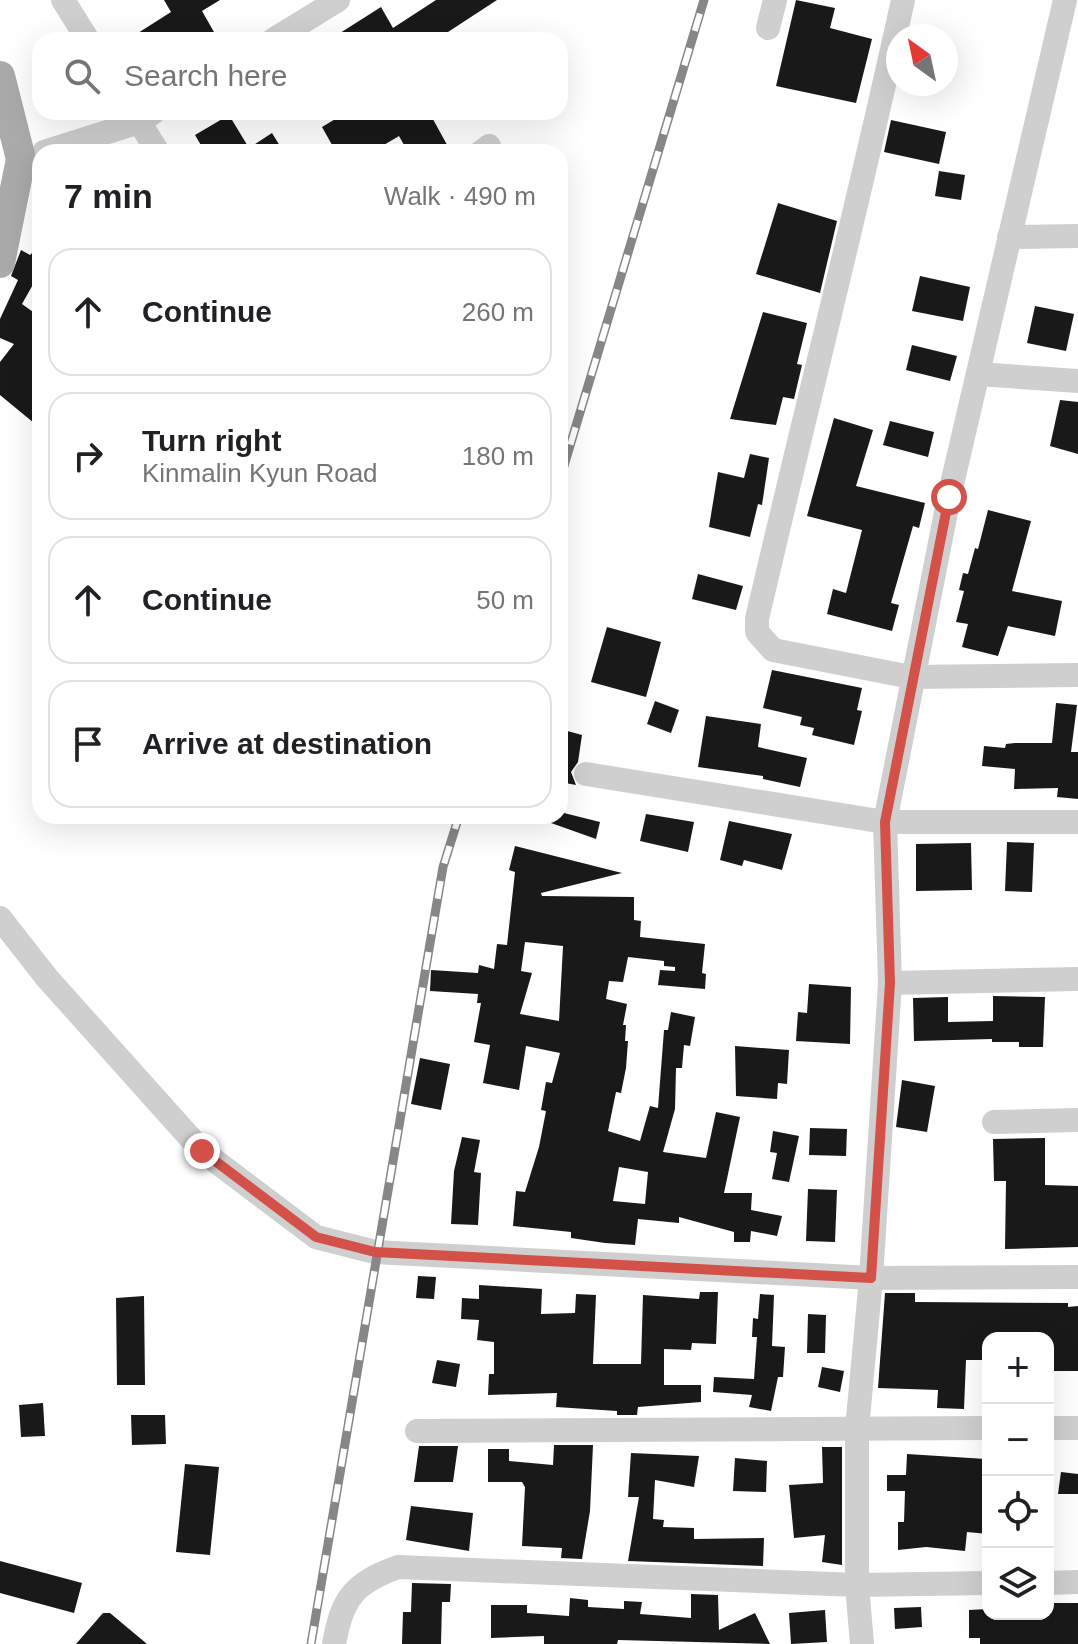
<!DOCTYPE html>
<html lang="en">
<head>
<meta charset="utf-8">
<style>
	:root { --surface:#fff; --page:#f6f6f6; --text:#202124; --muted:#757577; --line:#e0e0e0 }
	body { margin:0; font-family:Arial,sans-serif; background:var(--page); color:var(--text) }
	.controls { position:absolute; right:24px; bottom:24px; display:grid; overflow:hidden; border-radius:16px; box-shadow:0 8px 32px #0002 }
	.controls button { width:72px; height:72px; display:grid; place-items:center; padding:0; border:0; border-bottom:2px solid var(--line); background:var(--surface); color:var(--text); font:40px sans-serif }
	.compass { position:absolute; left:886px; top:24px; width:72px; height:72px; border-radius:50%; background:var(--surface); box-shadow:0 8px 32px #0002; rotate:327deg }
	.stop { position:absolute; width:24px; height:24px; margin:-18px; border:6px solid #d35149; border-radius:50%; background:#fff }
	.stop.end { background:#d35149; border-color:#fff; box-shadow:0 2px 8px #0008 }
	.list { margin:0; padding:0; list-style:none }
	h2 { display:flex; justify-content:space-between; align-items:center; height:104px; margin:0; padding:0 32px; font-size:34px }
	h2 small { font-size:26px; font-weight:400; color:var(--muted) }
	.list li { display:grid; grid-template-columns:52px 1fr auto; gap:24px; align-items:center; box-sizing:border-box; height:128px; margin:0 16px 16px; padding:0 16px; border:2px solid var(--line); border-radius:24px }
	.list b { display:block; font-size:30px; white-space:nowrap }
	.list p { margin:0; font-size:26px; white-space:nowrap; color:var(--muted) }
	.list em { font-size:26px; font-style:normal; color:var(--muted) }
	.icon { flex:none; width:44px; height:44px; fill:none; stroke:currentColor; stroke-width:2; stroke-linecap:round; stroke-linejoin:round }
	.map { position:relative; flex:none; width:1078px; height:1644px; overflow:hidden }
	.search { position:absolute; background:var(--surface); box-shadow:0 8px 32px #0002; left:32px; top:32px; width:536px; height:88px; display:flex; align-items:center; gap:20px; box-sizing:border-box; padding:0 28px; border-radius:24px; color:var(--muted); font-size:30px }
	.panel { position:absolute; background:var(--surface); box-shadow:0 8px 32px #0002; left:32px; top:144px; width:536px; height:680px; border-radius:24px }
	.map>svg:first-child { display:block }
	.building { fill:#191919; fill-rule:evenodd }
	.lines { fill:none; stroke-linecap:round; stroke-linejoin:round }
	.minor { stroke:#cfcfcf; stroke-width:24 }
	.major { stroke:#aaa; stroke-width:30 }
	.rail-casing { stroke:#878787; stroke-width:9 }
	.rail { stroke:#fff; stroke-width:6; stroke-dasharray:18; stroke-linecap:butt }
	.route { stroke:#d35149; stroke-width:10 }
</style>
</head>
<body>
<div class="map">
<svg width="1078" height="1644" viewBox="0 0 1078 1644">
	<rect width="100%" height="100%" fill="#fff"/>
	<g class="building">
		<polygon points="164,0 220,0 202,11 214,32 201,40 127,40 171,12"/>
		<polygon points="436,0 497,0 448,32 453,40 329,40 381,7 393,28"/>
		<polygon points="796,0 835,8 830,28 872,39 856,103 776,86"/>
		<polygon points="347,112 429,112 451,152 408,152 399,136 372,152 336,152 322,127"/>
		<polygon points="229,115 249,148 272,133 280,146 272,152 205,152 195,135"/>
		<polygon points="891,120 946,132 939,164 884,152"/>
		<polygon points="939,171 965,175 961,200 935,196"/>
		<polygon points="778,203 837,221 820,293 756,274"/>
		<polygon points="40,245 40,272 22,304 40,317 40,428 0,395 0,362 14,344 0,338 0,319 18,280 11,276 21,250 30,255"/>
		<polygon points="920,276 970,287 963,321 912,311"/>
		<polygon points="1035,306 1074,314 1066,351 1027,343"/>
		<polygon points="763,312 807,323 797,364 802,365 794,399 783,397 776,425 730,419"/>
		<polygon points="912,345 957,356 950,381 906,370"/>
		<polygon points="1060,400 1078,402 1078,454 1050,446"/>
		<polygon points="834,418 873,430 856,486 925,503 919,528 913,526 891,603 899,605 892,631 827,614 833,589 846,593 862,530 807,516"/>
		<polygon points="890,421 934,432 928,457 883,445"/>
		<polygon points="750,454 769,458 762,505 758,504 750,537 709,527 718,472 744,478"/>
		<polygon points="988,510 1031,521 1012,591 1062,601 1055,636 1008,626 998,656 962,647 968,624 956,622 964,591 959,590 963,573 968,574 975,548 978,549"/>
		<polygon points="698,574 743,586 736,610 692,599"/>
		<polygon points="607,627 661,642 646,697 591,682"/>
		<polygon points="772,670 862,688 857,710 862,711 854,745 812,735 814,728 800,725 802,717 763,708"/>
		<polygon points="655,701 679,710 671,733 647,724"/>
		<polygon points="1056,703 1077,705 1071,752 1078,752 1078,799 1057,797 1058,788 1014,789 1015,769 982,766 984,746 1005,748 1006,744 1015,743 1052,743"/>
		<polygon points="706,716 761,724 758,747 807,758 800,787 763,779 763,776 698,767"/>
		<polygon points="560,729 582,735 578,762 571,772 576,785 560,782"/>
		<polygon points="560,812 600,822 596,839 537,818 560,816"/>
		<polygon points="646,814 694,822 688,852 640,841"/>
		<polygon points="729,821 792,834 782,870 744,860 742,866 720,860"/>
		<polygon points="1007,842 1034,843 1032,892 1005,891"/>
		<polygon points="971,843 972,890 916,891 916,844"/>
		<path d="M515 846 622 873 541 893 542 896 634 897V920L641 921 640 937 705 944 702 973 706 974 705 989 658 985 660 970 675 971V967L664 966V961L628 957 623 982 609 981 606 999 627 1004 623 1025H626L625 1041H628L626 1068 621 1093 616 1092 608 1131 640 1141 650 1106 658 1108 664 1030H668L671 1012 695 1017 690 1046 684 1045 682 1068H676L675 1109 663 1152 706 1158 716 1112 740 1117 724 1193H752L751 1210 782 1216 777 1236 751 1231 750 1242H734V1232L679 1217V1223L638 1219 635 1245 605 1243 571 1238V1232L513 1226 516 1191 525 1192 539 1147 546 1111 541 1110 546 1082 552 1083 560 1053 526 1046 519 1090 483 1083 490 1045 474 1042 481 1003H477L478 994 430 991 431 970 478 973 479 965 494 969 497 944 507 945 515 872 509 870ZM525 942 563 946 559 1021 520 1014 532 973 521 971ZM619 1167 648 1172 645 1204 613 1201Z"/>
		<polygon points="809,984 851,987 850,1044 796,1041 798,1012 807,1013"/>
		<polygon points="993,996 1045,997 1043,1047 1019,1047 1019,1042 992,1042 992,1039 914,1041 913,998 948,997 948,1022 993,1021"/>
		<polygon points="735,1046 789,1050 787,1084 778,1083 777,1099 736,1096"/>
		<polygon points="420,1058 450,1064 441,1110 411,1104"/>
		<polygon points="902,1080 935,1086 927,1132 896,1127"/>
		<polygon points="810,1128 847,1129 846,1156 809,1155"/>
		<polygon points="773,1131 799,1136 789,1182 772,1179 777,1153 770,1152"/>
		<polygon points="462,1137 480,1140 474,1172 481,1173 478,1225 451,1224 454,1171"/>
		<polygon points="1045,1138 1045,1185 1078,1186 1078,1247 1005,1249 1006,1181 994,1181 993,1139"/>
		<polygon points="808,1189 837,1190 835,1242 806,1241"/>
		<polygon points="418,1276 436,1277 434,1299 416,1298"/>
		<polygon points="479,1285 542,1289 541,1314 575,1313 576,1294 596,1295 593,1364 641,1364 643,1295 699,1299 700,1292 718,1292 716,1344 692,1343 691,1350 664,1349 664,1385 701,1385 701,1402 638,1407 637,1415 617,1415 617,1411 556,1407 557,1393 488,1395 489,1374 494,1374 494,1342 477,1340 479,1320 461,1319 462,1298 479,1299"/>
		<polygon points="885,1293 915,1293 915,1302 1068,1303 1068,1307 1078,1306 1078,1371 1048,1371 1048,1338 988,1338 988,1360 966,1360 964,1409 937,1408 938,1390 878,1388"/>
		<polygon points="760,1294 774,1295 772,1346 785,1347 783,1377 778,1377 771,1411 749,1407 752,1395 713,1392 714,1377 754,1379 757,1337 752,1337 753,1318 758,1319"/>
		<polygon points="144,1296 145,1385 117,1385 116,1298"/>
		<polygon points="808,1314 826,1315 825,1353 807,1353"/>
		<polygon points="437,1360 460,1364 456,1387 432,1383"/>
		<polygon points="822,1367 844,1371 840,1392 818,1387"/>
		<polygon points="43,1403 45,1436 21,1437 19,1405"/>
		<polygon points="131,1415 165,1415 166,1444 132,1445"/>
		<polygon points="554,1445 593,1445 590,1511 582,1559 561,1558 562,1548 522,1546 525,1487 522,1482 488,1482 488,1449 509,1449 509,1461 553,1465"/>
		<polygon points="419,1446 458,1446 453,1482 414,1482"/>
		<polygon points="822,1447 842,1447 842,1565 822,1562 825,1535 794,1538 789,1485 823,1483"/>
		<polygon points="631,1453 699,1456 694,1487 655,1480 653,1519 664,1520 663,1527 694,1528 694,1539 764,1538 763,1566 628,1561 639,1497 628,1497"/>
		<polygon points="907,1454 986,1459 988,1534 967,1532 965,1551 926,1547 898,1550 898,1522 904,1522 905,1491 887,1491 887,1475 906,1475"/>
		<polygon points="735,1458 767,1461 766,1492 733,1491"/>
		<polygon points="185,1464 219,1467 210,1555 176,1552"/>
		<polygon points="1061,1472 1078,1474 1078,1494 1058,1494"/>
		<polygon points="411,1506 473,1513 469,1551 406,1540"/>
		<polygon points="0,1561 82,1583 74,1613 0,1593"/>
		<polygon points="412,1583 451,1584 450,1602 442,1602 441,1644 402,1644 403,1612 411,1612"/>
		<polygon points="691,1594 718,1595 719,1630 755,1613 770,1644 618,1640 617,1644 544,1644 544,1636 491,1638 491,1605 527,1605 527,1613 569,1616 570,1598 588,1600 588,1607 624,1609 624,1601 642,1602 640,1614 691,1618"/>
		<polygon points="1048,1603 1078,1603 1078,1644 980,1644 980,1638 969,1638 969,1610 988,1609 988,1614 1048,1614"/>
		<polygon points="921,1607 922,1627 895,1629 894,1608"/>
		<polygon points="825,1610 827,1642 791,1644 789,1613"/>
		<polygon points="103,1613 110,1613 147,1644 76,1644"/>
	</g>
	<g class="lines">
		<g class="minor">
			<polyline points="63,0 88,40"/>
			<path d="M903 0C858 207 805 412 757 619V632L773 650 911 677 1078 675"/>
			<polyline points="768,28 775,0"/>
			<polyline points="273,40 338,0"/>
			<polyline points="133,112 158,152"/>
			<polyline points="44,152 139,122 154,112"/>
			<polyline points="481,152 489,146"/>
			<polyline points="1009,237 1078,236"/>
			<polyline points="978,374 1078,381"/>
			<polyline points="586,774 885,822 1078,822"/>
			<polyline points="0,918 47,978 202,1151 316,1237 375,1252 871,1278 1078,1277"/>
			<polyline points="890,983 1078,979"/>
			<polyline points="994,1122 1078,1120"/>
			<polyline points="1048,1428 1078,1428"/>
			<polyline points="417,1431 988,1428"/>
			<polyline points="1048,1583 1078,1582"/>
			<path d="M334 1644C342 1598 354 1583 398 1567L857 1585 988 1583"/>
			<polyline points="862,1644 857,1585 857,1429 871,1278 890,983 885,822 949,497 1065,0"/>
		</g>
		<polyline class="major" points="0,76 21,159 0,263"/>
		<defs>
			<g id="rail">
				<polyline points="560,479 704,0"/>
				<polyline points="311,1644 443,867 459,816"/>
			</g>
		</defs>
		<use href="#rail" class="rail-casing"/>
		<use href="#rail" class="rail"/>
	</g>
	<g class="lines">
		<polyline class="route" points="202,1151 316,1237 375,1252 871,1278 890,983 885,822 949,497"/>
	</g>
</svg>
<div class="controls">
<button>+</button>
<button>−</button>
<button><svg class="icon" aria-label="locate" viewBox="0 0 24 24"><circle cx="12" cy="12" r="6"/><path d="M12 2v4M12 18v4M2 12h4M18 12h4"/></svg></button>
<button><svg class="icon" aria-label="layers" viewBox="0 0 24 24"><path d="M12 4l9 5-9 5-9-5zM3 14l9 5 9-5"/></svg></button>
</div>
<svg class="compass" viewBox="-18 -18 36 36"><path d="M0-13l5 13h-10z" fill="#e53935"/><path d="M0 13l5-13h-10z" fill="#757577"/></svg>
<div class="stop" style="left:949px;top:497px"></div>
<div class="stop end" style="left:202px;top:1151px"></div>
<div class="search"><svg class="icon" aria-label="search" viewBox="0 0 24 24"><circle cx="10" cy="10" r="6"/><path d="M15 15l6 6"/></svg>Search here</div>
<section class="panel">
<h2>7 min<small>Walk · 490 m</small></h2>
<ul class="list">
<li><svg class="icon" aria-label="ahead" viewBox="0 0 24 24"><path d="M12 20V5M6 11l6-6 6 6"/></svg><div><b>Continue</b></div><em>260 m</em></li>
<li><svg class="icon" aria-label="right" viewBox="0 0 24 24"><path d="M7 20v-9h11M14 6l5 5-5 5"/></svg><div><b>Turn right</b><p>Kinmalin Kyun Road</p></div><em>180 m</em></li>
<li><svg class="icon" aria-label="ahead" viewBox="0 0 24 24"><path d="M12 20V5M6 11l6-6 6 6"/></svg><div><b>Continue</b></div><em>50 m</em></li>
<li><svg class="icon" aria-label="arrive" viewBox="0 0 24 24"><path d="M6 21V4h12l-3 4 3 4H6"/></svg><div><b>Arrive at destination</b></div></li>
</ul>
</section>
</div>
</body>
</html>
